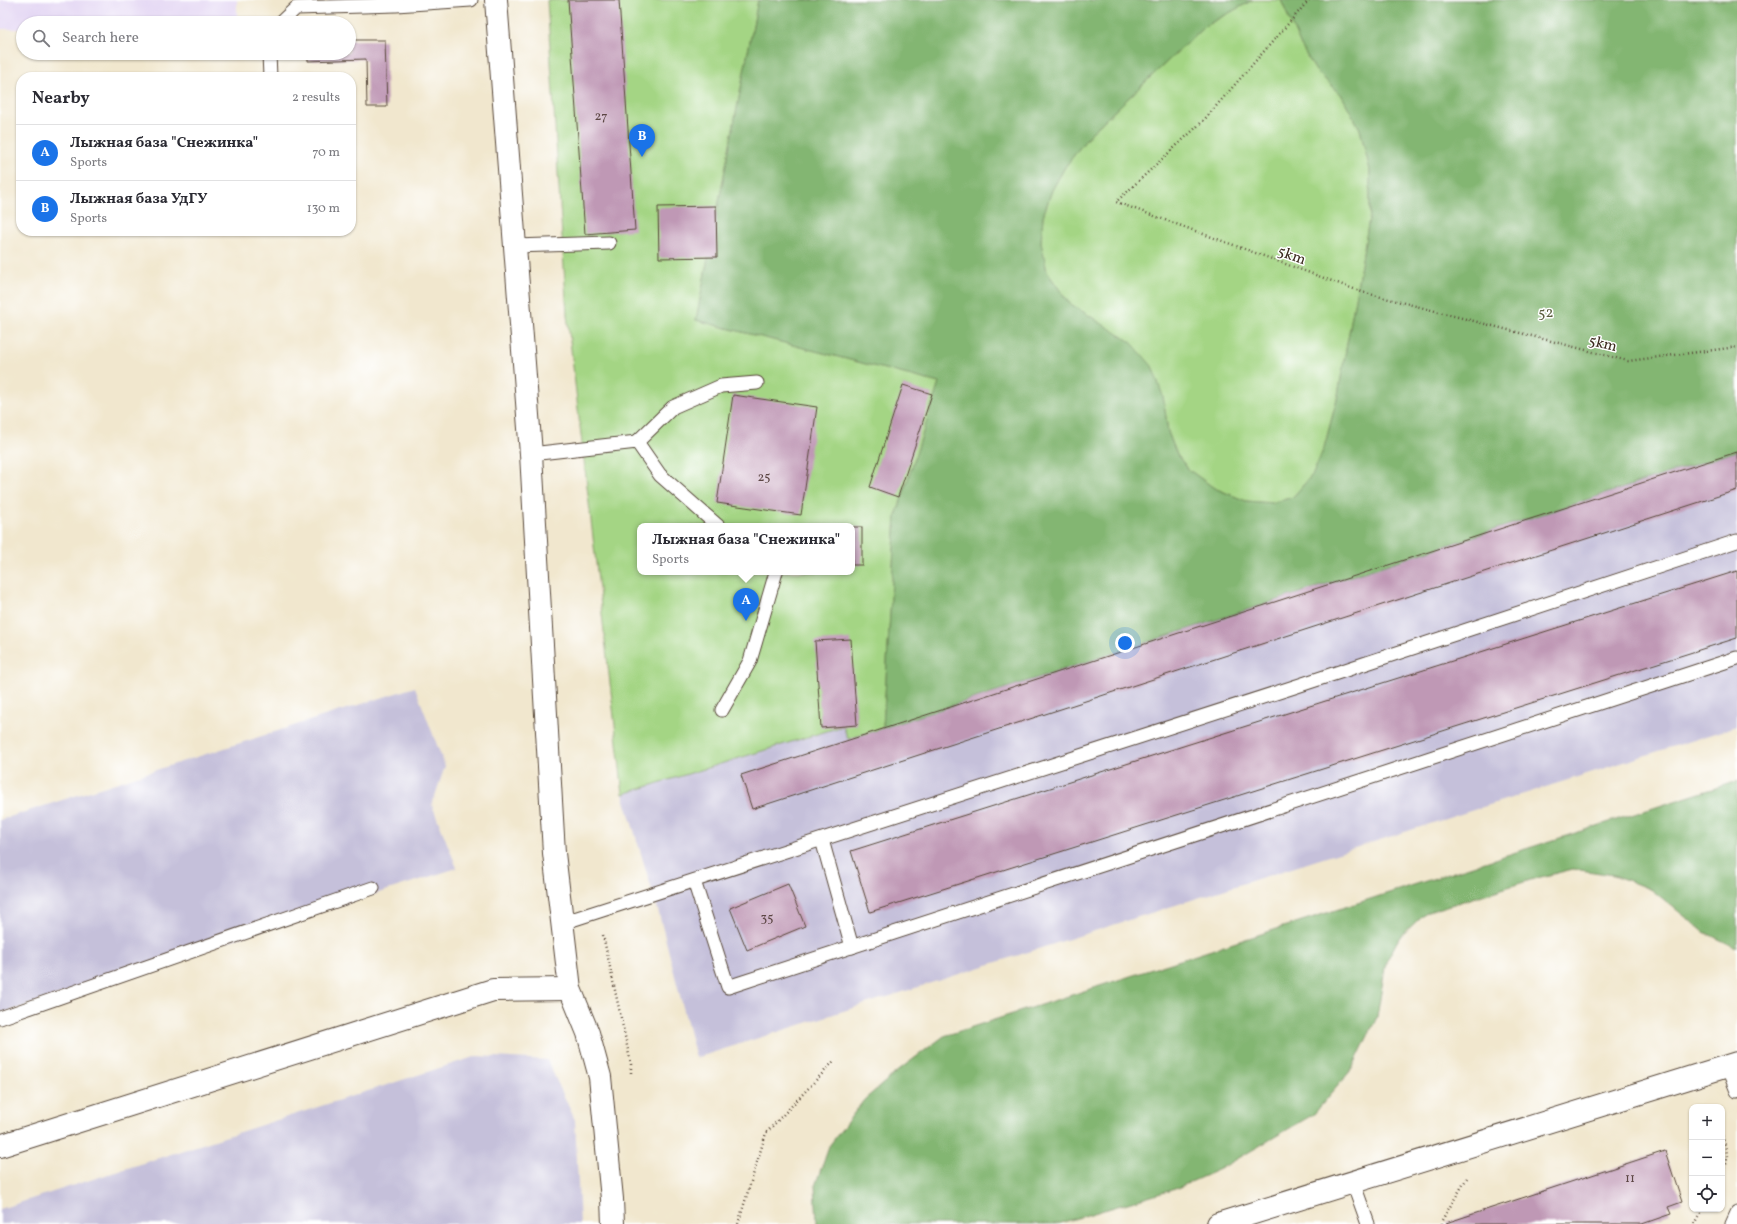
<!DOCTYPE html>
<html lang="en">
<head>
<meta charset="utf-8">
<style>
	:root { --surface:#fff; --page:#f7f7f7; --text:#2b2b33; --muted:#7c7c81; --line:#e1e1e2; --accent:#1a73e8 }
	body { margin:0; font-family:Vollkorn,serif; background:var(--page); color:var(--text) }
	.controls { position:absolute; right:12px; bottom:12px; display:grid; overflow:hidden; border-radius:8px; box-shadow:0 1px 3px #0004 }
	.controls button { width:36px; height:36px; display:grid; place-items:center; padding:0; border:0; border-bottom:1px solid var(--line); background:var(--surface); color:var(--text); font:20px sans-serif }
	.you { position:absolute; left:1125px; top:643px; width:14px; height:14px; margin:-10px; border:3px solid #fff; border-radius:50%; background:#1a73e8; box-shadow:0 0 0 6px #1a73e833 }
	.badge { display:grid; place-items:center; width:26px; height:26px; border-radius:50%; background:var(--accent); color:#fff; font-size:13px; font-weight:700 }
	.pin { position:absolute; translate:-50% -33px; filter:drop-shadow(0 1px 2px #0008) }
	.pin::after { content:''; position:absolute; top:21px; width:14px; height:12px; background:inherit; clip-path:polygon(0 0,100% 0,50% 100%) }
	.popup { position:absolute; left:637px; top:523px; width:218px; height:52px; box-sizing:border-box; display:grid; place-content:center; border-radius:8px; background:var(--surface); filter:drop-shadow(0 1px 3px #0005); font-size:13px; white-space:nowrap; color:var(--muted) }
	.popup b { font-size:15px; color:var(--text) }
	.popup::after { content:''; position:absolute; left:50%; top:100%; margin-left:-8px; border:8px solid transparent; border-top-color:var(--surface) }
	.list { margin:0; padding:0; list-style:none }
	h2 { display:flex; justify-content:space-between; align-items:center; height:52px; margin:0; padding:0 16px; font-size:17px }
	h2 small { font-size:13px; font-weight:400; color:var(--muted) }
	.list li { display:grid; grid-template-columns:26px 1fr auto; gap:12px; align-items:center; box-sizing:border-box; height:56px; padding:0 16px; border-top:1px solid var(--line) }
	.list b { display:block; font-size:15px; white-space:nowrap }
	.list p { margin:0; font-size:13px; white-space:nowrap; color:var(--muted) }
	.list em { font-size:13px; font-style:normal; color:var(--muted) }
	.icon { flex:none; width:22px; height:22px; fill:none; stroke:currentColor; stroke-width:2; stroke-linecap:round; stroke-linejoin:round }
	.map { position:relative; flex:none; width:1737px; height:1224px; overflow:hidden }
	.search { position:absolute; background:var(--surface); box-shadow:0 1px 3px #0004; left:16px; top:16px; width:340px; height:44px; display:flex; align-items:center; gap:10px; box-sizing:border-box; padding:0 14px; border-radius:22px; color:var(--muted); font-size:15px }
	.panel { position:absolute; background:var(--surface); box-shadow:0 1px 3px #0004; left:16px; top:72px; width:340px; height:164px; border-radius:16px }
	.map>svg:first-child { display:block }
	.built { fill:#e2d4f3 }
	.industrial { fill:#c5c0da }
	.green { fill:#a4d584; stroke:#708051; fill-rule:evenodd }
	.forest { fill:#83b672; stroke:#5f7048 }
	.building { fill:#bf98b5 }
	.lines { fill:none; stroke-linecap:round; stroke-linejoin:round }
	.lane-casing { stroke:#564638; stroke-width:15 }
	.street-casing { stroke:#564638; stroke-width:24 }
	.path { stroke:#564638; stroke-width:2.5; stroke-dasharray:1 3; stroke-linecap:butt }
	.lane { stroke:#fff; stroke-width:13 }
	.street { stroke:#fff; stroke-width:22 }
	.labels { text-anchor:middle; stroke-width:3; stroke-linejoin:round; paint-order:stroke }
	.number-label { font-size:13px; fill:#5c4644 }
	.street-label { font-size:15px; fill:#3b2a1e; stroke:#fff }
	.park-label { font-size:15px; fill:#5a5d3d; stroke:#fff }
</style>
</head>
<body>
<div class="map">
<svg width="1737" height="1224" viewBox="0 0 1737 1224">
	<rect width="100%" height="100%" fill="#fff"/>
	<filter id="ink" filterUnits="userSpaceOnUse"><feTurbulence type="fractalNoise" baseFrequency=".025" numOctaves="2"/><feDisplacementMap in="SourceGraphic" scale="8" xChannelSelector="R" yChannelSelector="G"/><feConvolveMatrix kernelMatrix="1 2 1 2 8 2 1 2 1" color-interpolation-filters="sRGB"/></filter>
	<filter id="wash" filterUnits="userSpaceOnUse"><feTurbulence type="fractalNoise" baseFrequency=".012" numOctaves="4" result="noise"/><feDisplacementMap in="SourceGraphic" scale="16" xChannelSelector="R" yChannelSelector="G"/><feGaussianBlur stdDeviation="0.9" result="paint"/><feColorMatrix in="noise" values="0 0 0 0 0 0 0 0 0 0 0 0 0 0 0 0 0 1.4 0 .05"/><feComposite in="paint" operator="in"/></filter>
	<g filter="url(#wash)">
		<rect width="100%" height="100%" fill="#f1e7ce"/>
		<polygon class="built" points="0,0 237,0 237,23 23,23 23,29 0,29"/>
		<g class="industrial">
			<polygon points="1737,451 1737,726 696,1058 658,910 623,794 844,726 849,739"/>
			<polygon points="415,687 445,766 432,805 457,868 0,1014 0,820"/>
			<polygon points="477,1056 547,1060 575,1120 580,1224 0,1224 0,1209"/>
		</g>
		<g class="green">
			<path d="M547 0H758L696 320 939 383 896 516 883 728 848 739 843 726 623 794 567 315ZM640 526H852V572H640Z"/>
			<polygon points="1253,0 1281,0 1301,46 1316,71 1341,94 1360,129 1370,170 1370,214 1338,395 1324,448 1313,474 1293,497 1273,503 1246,501 1214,488 1189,470 1177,455 1168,432 1163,396 1096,320 1069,303 1047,272 1041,242 1043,216 1052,190 1065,167 1091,133 1205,26"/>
		</g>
		<g class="forest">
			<polygon points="758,0 1253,0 1205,26 1091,133 1065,167 1052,190 1043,216 1041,242 1047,272 1069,303 1131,342 1152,366 1163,396 1168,432 1177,455 1189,470 1214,488 1246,501 1273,503 1293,497 1313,474 1324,448 1338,395 1370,214 1370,170 1360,129 1341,94 1316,71 1301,46 1281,0 1737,0 1737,451 883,728 896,516 939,383 696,320"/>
			<polygon points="1737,781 1737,948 1704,932 1652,890 1614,875 1573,869 1537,878 1425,913 1399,938 1386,962 1377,1017 1352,1069 1314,1114 1220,1169 1175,1189 1057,1224 817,1224 815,1186 829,1146 864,1100 900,1069 944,1036"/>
		</g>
		<g id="blocks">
			<g class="building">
				<polygon points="568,0 619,0 635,230 585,234"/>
				<polygon points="349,40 385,40 387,107 367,107 366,59 308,61 308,53 349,53"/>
				<polygon points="716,206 717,257 659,258 658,207"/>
				<polygon points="903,385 932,394 898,497 870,487"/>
				<polygon points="733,395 817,407 801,515 717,503"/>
				<polygon points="1737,452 1737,490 752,809 741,775"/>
				<rect x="852" y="527" width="10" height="38"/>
				<polygon points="1737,571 1737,638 870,912 851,851"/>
				<polygon points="851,639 857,725 821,728 815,641"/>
				<polygon points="788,884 805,926 747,950 730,908"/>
				<polygon points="1665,1151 1682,1202 1668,1207 1671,1214 1642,1224 1447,1224 1446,1223"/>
			</g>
		</g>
	</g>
	<g filter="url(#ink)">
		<use href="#blocks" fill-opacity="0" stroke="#564638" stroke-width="1"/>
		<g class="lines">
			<defs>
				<g id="lane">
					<polyline points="280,23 296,8 396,5 471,0"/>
					<polyline points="269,53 270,77"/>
					<polyline points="515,246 609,243"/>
					<polyline points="637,442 673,407 721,386 757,383"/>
					<polyline points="531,454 637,442 660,475 718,526"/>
					<polyline points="722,710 750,661 776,572"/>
					<polyline points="822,840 852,947"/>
					<polyline points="694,881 728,987 1737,658"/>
					<polyline points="562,923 1294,687 1737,541"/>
					<polyline points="0,1018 373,888"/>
					<polyline points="1727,1066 1737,1091"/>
					<polyline points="1353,1182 1368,1224"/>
					<polyline points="1732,1224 1737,1213"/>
				</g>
				<g id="street">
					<polyline points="496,0 531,454 554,853 570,989 588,1033 600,1077 612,1199 613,1224"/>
					<polyline points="0,1146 493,990 570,989"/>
					<polyline points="1218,1224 1737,1063"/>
				</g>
			</defs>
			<use href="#lane" class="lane-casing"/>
			<use href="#street" class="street-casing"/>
			<g class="path">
				<polyline points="1309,0 1203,121 1116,202 1362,292 1628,361 1737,347"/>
				<polyline points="603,935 631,1064 631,1076"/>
				<path d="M1722 1136C1727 1150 1730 1160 1722 1174"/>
				<polyline points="738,1224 766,1133 835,1060"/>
				<polyline points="1442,1224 1442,1220 1467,1178"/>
				<polyline points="1694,1224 1702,1209"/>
			</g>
			<use href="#lane" class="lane"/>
			<use href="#street" class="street"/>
		</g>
	</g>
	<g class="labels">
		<g class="number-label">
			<text x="601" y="120">27</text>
			<text x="764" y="481">25</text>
			<text x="767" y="922">35</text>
			<text x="1630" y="1182">11</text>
		</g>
		<g class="street-label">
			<text transform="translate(1292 255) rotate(20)" y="5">5km</text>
			<text transform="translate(1603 343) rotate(14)" y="5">5km</text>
		</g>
		<g class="park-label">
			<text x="1546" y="317">52</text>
		</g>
	</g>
</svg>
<div class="controls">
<button>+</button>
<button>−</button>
<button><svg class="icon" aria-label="locate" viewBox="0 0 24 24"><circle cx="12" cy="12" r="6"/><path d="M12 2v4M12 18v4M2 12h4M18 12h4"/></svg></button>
</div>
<div class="you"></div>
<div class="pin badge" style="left:746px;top:621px">A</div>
<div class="popup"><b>Лыжная база &quot;Снежинка&quot;</b>Sports</div>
<div class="pin badge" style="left:642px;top:157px">B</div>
<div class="search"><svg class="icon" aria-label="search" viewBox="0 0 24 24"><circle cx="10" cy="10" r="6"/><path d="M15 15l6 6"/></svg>Search here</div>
<section class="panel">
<h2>Nearby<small>2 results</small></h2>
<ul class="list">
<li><span class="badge">A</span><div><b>Лыжная база &quot;Снежинка&quot;</b><p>Sports</p></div><em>70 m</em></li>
<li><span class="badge">B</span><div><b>Лыжная база УдГУ</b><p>Sports</p></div><em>130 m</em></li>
</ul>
</section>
</div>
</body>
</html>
